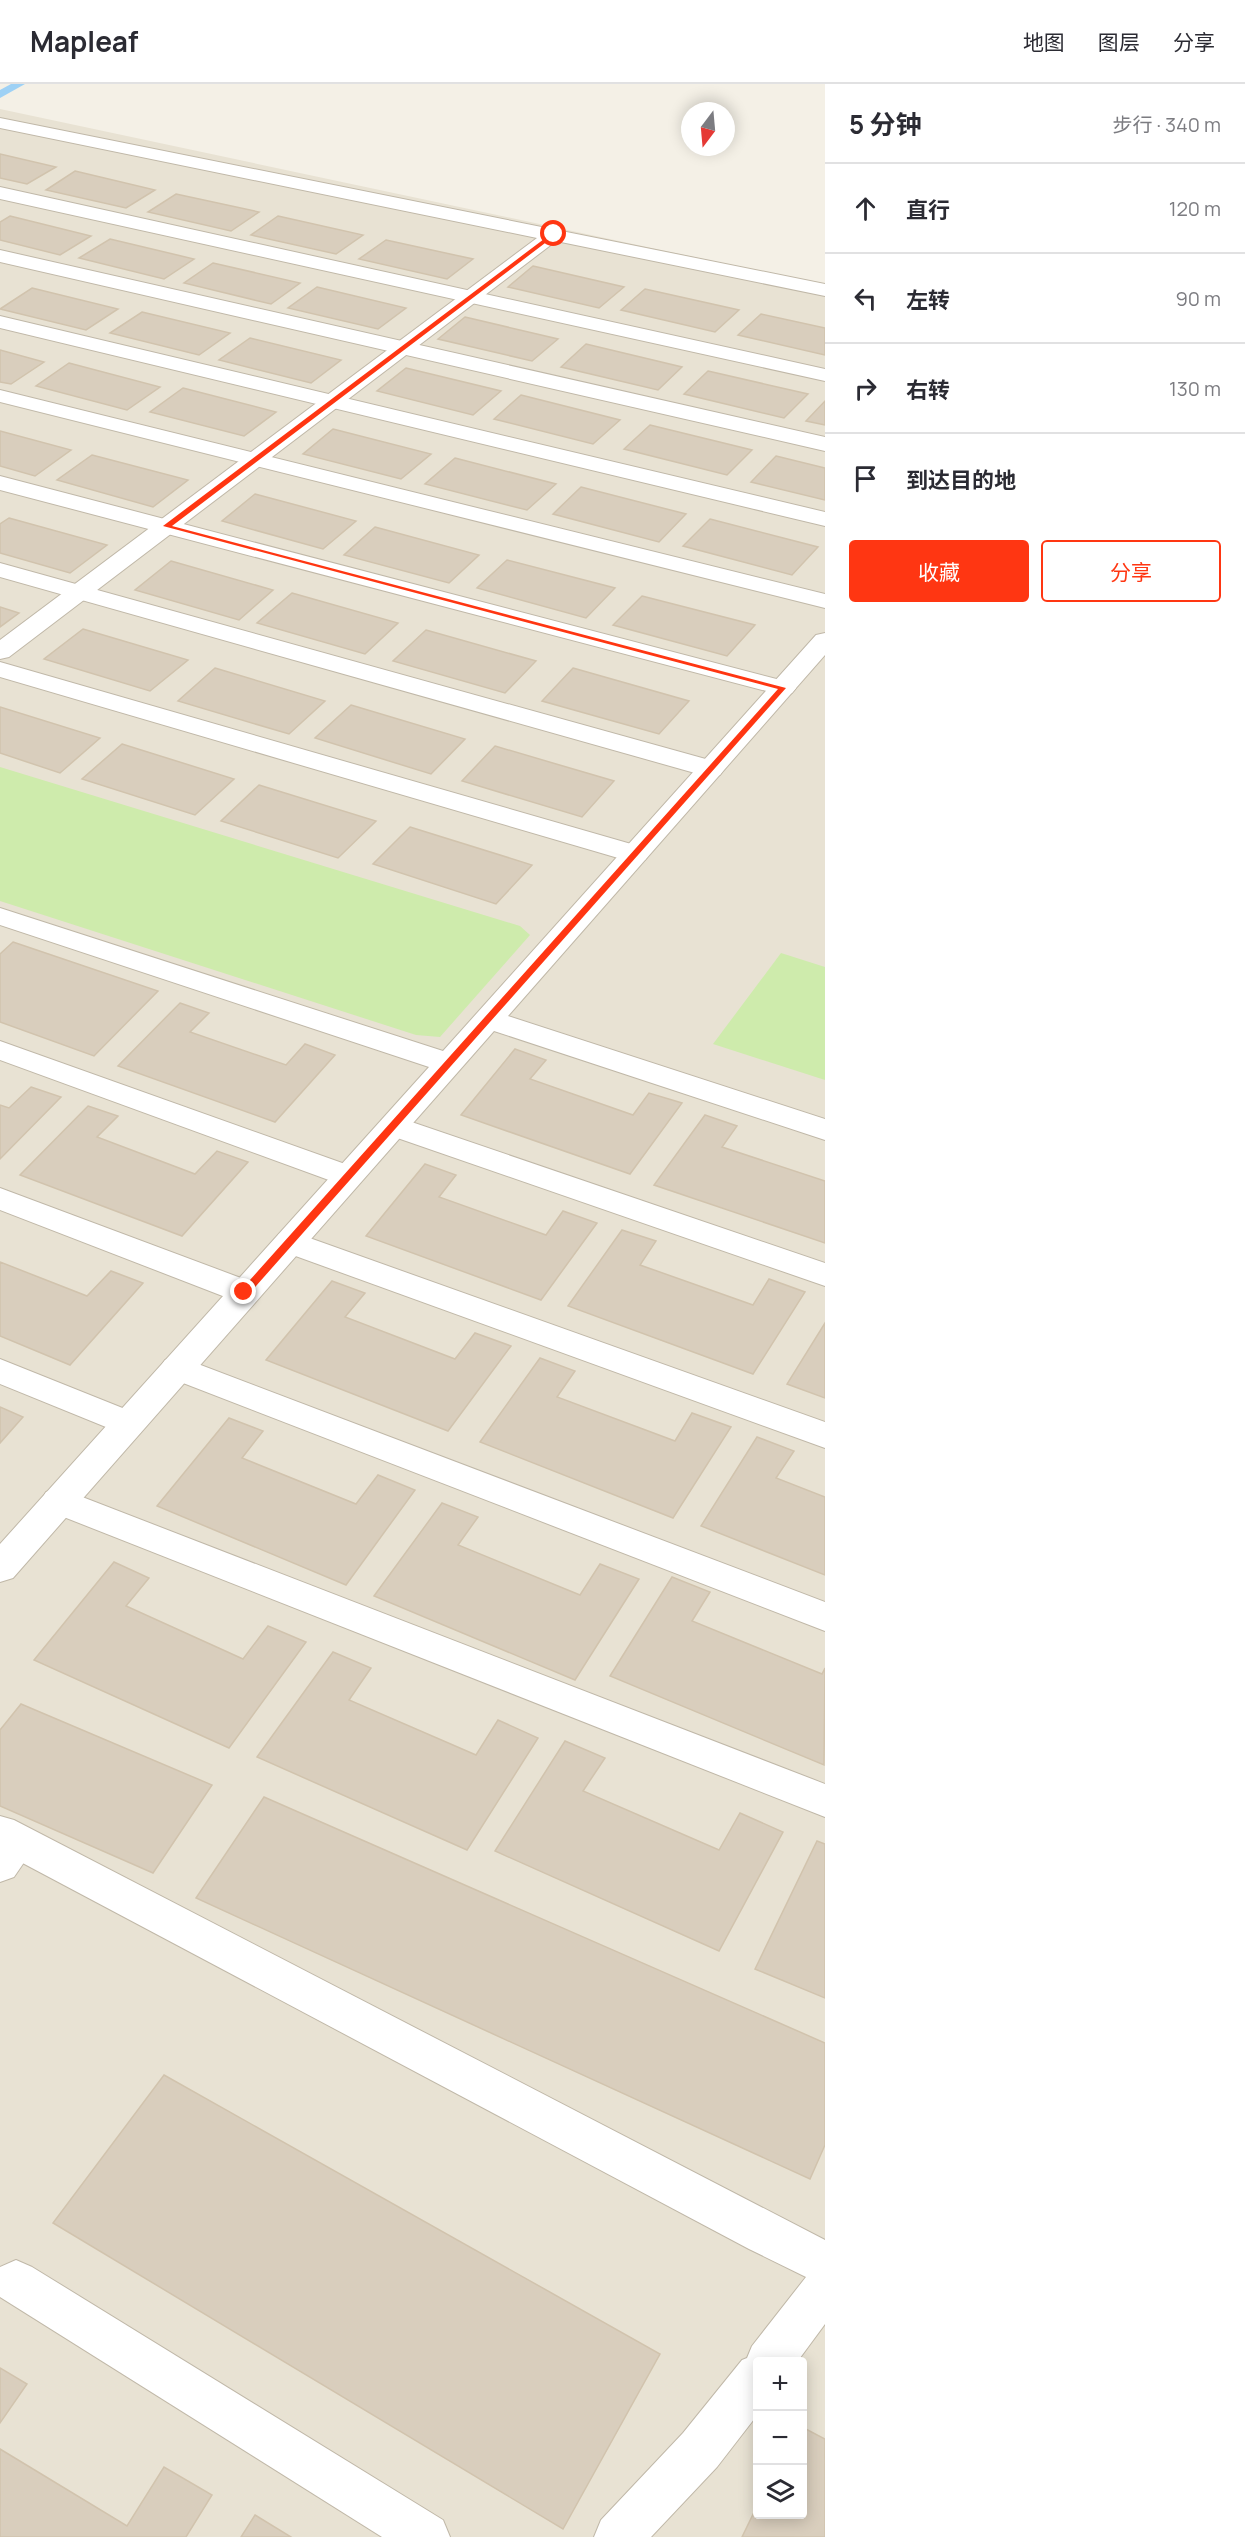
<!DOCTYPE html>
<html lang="zh">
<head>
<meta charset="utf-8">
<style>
	:root { --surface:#fff; --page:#f2f2f3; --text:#2b2b33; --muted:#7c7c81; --line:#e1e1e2; --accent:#ff3612 }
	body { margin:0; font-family:Manrope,"Noto Sans SC",sans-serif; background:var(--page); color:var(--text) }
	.controls { position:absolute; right:18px; bottom:18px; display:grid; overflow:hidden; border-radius:6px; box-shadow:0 3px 15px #0003 }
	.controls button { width:54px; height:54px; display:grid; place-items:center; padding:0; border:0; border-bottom:2px solid var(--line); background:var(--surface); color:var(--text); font:30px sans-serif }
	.compass { position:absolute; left:681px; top:18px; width:54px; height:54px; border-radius:50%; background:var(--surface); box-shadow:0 3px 15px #0003; rotate:196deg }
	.stop { position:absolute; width:18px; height:18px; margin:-14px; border:4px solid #ff3612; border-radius:50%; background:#fff }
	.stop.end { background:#ff3612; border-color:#fff; box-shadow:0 2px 6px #0008 }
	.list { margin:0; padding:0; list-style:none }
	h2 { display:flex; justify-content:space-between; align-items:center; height:78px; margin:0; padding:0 24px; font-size:26px }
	h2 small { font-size:20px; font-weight:400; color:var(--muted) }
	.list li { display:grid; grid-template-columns:39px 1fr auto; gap:18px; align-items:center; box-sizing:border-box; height:90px; padding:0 24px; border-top:2px solid var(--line) }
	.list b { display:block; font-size:22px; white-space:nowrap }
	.list em { font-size:20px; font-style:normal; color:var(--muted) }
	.actions { display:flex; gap:12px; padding:18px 24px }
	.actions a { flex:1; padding:14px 0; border:2px solid var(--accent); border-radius:6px; text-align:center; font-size:21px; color:var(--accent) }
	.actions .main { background:var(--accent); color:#fff }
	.icon { flex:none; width:33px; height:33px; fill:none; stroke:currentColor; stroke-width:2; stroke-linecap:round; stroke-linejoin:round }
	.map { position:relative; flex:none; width:825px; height:2453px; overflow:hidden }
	header { display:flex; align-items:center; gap:36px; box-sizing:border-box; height:84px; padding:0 30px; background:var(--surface); border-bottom:2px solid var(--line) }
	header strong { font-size:28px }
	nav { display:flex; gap:33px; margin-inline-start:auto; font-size:21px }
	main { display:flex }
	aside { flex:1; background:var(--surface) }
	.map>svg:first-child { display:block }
	.residential { fill:#e8e2d3; fill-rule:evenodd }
	.green { fill:#ceebac }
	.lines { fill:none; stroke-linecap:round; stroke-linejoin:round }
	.stream { fill:#9ed1f5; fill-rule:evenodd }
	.building { fill:#d9cebd; stroke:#d1c3ad; stroke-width:1.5 }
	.service-casing { stroke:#c0b8a8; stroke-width:2 }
	.minor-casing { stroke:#c0b8a8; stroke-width:2 }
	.service { fill:#fff; fill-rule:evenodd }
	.minor { fill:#fff; fill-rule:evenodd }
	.route { fill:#ff3612 }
</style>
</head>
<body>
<header>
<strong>Mapleaf</strong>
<nav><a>地图</a><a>图层</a><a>分享</a></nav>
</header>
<main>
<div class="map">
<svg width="825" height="2453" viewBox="0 0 825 2453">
	<rect width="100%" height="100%" fill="#f4f0e6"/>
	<path class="residential" d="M0 25 825 201V2453H0ZM758 2278H802V2430H758Z"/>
	<g class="green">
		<polygon points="0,683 520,842 530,851 440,953 416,951 0,817"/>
		<polygon points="781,869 825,883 825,996 713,960"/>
	</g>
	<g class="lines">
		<polygon class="stream" points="11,0 25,0 0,14 0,6"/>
	</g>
	<g class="building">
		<polygon points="0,70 56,83 27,100 0,94"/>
		<polygon points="75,87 155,106 126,124 46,106"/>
		<polygon points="176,110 259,128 231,147 148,128"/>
		<polygon points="10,132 91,152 60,171 0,156 0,138"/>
		<polygon points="278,132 363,151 336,170 251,151"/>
		<polygon points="110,155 194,175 164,195 79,174"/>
		<polygon points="386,156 473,175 447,195 359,175"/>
		<polygon points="213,179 300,199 271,220 184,199"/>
		<polygon points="533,182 624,203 599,224 508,203"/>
		<polygon points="317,203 406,224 378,245 288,224"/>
		<polygon points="32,204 118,225 86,246 0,225"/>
		<polygon points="645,205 739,226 715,248 621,226"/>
		<polygon points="142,228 230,249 199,271 110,249"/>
		<polygon points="761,230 825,244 825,271 738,251"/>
		<polygon points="465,233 558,255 532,277 438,255"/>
		<polygon points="250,254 341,276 311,299 219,276"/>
		<polygon points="586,260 682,283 658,306 561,283"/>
		<polygon points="0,266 44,278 11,300 0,298"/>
		<polygon points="69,279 160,303 127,326 36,302"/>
		<polygon points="406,284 501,307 473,331 377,307"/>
		<polygon points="708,287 808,310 784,334 684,310"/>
		<polygon points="183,304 276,328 244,352 150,328"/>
		<polygon points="521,311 620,336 593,360 494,335"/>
		<polygon points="825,317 825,341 806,337"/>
		<polygon points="650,341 752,366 727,391 624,365"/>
		<polygon points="333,345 431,370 401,395 303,370"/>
		<polygon points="0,347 71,366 35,392 0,382"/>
		<polygon points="92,371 188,396 153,423 57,396"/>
		<polygon points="776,372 825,384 825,416 751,398"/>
		<polygon points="455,374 556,400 527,426 425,400"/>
		<polygon points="581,403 686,430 659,458 553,430"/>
		<polygon points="255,410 356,437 323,465 222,437"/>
		<polygon points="9,434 107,461 70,489 0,469 0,440"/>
		<polygon points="710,435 818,463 792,491 683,462"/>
		<polygon points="375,443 479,471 449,499 344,471"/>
		<polygon points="507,476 615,504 586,534 477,504"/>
		<polygon points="171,477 273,506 239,536 135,506"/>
		<polygon points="292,509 398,539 365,570 257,539"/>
		<polygon points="642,512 755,541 727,572 613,541"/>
		<polygon points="0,523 19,529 0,543"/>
		<polygon points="83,545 188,576 150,607 44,575"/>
		<polygon points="426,546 536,577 505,609 393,577"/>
		<polygon points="215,584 325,617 289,650 178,617"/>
		<polygon points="573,584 689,617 659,650 542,617"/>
		<polygon points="351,621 465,655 431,690 315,654"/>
		<polygon points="0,623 100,654 60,689 0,669"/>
		<polygon points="122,660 234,695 195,731 82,695"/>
		<polygon points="495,662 614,697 582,733 462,697"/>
		<polygon points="259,701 376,737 338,774 221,737"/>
		<polygon points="410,743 532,781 496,820 373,780"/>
		<polygon points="13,858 158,907 94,972 0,938 0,870"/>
		<polygon points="180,919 209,929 190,948 286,981 305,960 335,971 275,1038 118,982"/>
		<polygon points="515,965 546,976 530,995 633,1031 649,1009 682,1019 630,1090 461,1031"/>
		<polygon points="31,1003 61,1013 0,1075 0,1021 9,1024"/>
		<polygon points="88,1022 118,1032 97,1053 195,1090 217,1067 248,1078 182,1152 20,1091"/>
		<polygon points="705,1031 737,1042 722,1063 825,1097 825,1159 654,1101"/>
		<polygon points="425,1080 456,1091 439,1113 546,1151 563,1127 597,1139 541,1216 366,1152"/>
		<polygon points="622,1146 656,1157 640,1181 753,1221 769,1195 805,1208 753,1290 568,1222"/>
		<polygon points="0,1178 87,1212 111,1187 143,1199 70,1281 0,1252"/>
		<polygon points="332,1197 365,1209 345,1233 455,1275 475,1249 511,1262 448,1347 266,1276"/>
		<polygon points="825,1239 825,1314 787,1300"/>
		<polygon points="540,1274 575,1287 557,1313 675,1357 692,1329 731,1343 673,1434 480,1358"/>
		<polygon points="0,1323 23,1333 0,1359"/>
		<polygon points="229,1334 263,1347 242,1374 356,1420 378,1391 415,1406 346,1501 157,1422"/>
		<polygon points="757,1353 794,1367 776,1394 825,1413 825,1491 701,1442"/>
		<polygon points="442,1419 478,1433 458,1461 580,1511 600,1480 639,1495 575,1596 374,1512"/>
		<polygon points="114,1478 149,1494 126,1522 243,1575 268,1542 306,1558 229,1664 34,1576"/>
		<polygon points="672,1493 710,1508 692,1537 822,1590 825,1584 824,1681 610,1592"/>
		<polygon points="333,1568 371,1584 349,1616 476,1671 498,1636 538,1654 467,1766 257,1673"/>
		<polygon points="21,1620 212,1701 153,1789 0,1722 0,1646"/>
		<polygon points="565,1657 605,1674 583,1707 719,1766 740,1729 783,1748 719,1867 495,1767"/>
		<polygon points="264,1713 825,1959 825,2061 810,2095 196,1814"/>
		<polygon points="817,1757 825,1760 825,1914 755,1885"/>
		<polygon points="164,1991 660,2270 563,2445 53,2139"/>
		<polygon points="0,2284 27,2300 0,2339"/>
		<polygon points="802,2343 825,2355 825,2453 742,2453 758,2420 758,2430 802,2430"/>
		<polygon points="0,2365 127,2442 164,2383 212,2411 186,2453 0,2453"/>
		<polygon points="255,2431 291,2453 241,2453"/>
	</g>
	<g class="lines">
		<defs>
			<g id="service">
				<polygon points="0,103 825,285 825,297 0,115"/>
				<polygon points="0,166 825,353 825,367 0,178"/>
				<polygon points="0,232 825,428 825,442 0,244"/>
				<polygon points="0,306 825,510 825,524 0,318"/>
				<polygon points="0,392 792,599 796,604 792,609 783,612 774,609 0,406"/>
				<polygon points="0,479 720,679 724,685 720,691 711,693 702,691 0,493"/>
				<polygon points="0,578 645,764 649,770 645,776 635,778 625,776 0,593"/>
				<polygon points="0,957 359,1085 364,1092 359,1099 348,1102 337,1099 0,976"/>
				<polygon points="394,1032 825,1179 825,1202 383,1049 379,1042 383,1035"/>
				<polygon points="0,1104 257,1200 261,1208 257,1216 245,1219 233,1216 0,1126"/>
				<polygon points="290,1147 825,1338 825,1364 279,1166 274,1158 279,1150"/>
				<polygon points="177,1272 825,1518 825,1547 165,1292 160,1284 165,1276"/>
				<polygon points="0,1275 140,1331 145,1340 140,1349 128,1352 0,1300"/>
				<polygon points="59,1404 825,1700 825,1733 46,1426 41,1417 46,1408"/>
				<polygon points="18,1741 32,1746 38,1758 14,1793 0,1798 0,1751 4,1746"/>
				<polygon points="16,2176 32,2183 443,2436 450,2453 382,2453 0,2213 0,2183"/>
			</g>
			<g id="minor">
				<polygon points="0,34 825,200 825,212 556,157 9,573 0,575 0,556 537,154 0,44"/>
				<polygon points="825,549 825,571 508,932 825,1035 825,1056 494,947 13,1494 0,1498 0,1460 429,983 0,841 0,824 443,967 816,551"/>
				<polygon points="0,1732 14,1736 825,2156 825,2240 797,2278 758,2278 758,2330 717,2383 651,2453 594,2453 601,2436 683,2349 742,2276 747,2274 752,2262 806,2193 749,2165 0,1767"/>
			</g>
		</defs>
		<use href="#service" class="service-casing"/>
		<use href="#minor" class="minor-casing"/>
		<use href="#service" class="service"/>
		<use href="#minor" class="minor"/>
	</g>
	<polygon class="route" points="552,149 557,150 172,442 786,604 248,1211 241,1211 241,1206 778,605 163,442"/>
</svg>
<div class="controls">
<button>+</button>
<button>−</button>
<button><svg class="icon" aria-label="layers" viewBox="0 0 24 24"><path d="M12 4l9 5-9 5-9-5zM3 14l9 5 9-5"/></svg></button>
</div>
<svg class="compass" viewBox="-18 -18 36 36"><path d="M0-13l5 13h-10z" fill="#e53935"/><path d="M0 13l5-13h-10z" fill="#7c7c81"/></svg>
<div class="stop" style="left:554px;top:150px"></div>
<div class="stop end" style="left:244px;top:1208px"></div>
</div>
<aside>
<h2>5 分钟<small>步行 · 340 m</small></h2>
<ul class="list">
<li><svg class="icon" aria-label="ahead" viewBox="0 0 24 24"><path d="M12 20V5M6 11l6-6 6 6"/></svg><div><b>直行</b></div><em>120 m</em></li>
<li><svg class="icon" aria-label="left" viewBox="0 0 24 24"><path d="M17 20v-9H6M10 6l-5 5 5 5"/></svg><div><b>左转</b></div><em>90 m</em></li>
<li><svg class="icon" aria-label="right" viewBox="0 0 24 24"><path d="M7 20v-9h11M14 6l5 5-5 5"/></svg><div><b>右转</b></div><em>130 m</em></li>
<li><svg class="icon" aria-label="arrive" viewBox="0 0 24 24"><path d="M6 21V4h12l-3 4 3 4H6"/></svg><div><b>到达目的地</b></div></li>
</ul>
<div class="actions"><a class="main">收藏</a><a>分享</a></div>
</aside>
</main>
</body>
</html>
